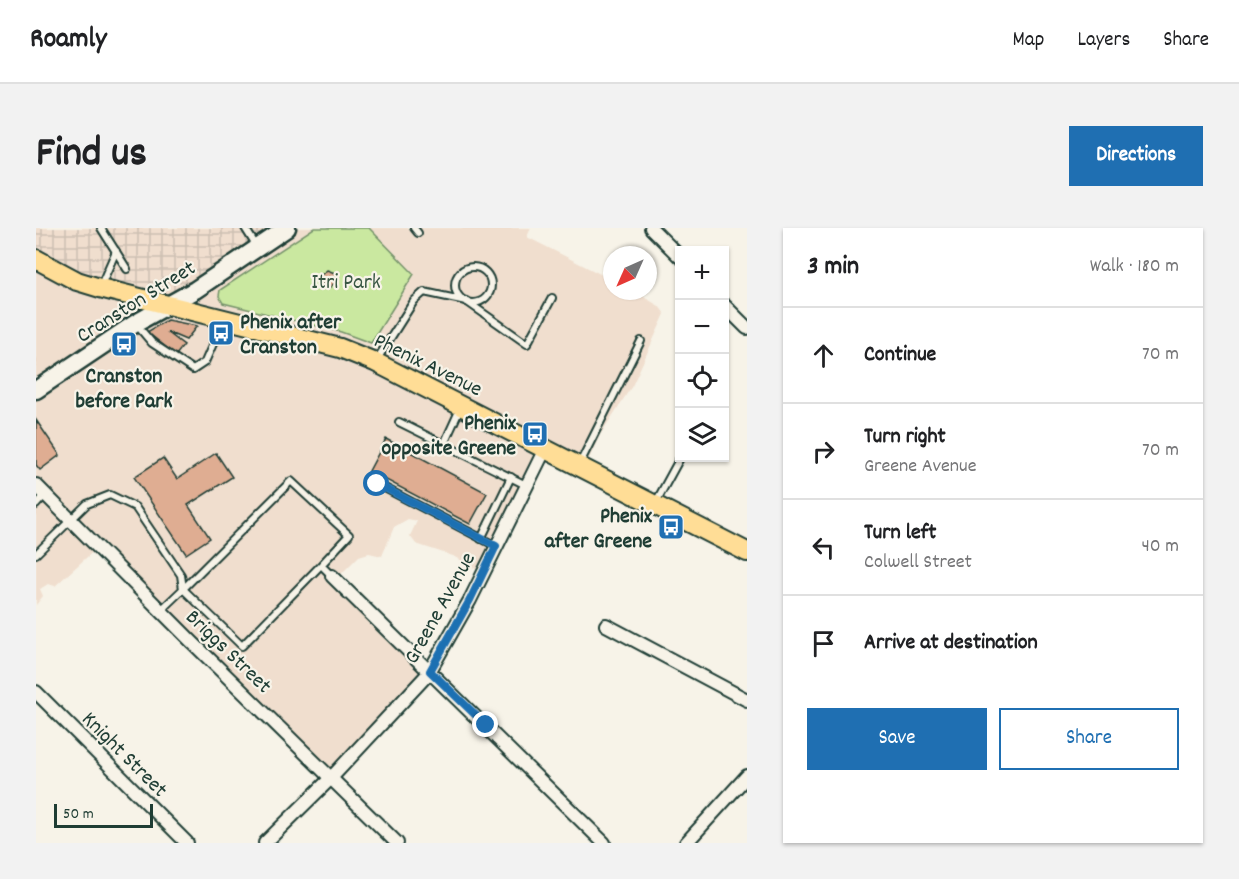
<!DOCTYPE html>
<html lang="en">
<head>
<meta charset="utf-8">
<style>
	:root { --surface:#fff; --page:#f2f2f2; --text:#202124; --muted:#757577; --line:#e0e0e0; --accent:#1f6fb2 }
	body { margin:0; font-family:Dekko,sans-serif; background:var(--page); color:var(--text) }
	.controls { position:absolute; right:18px; top:18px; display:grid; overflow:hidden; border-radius:0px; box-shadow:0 2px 4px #0004 }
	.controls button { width:54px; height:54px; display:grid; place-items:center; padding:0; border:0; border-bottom:2px solid var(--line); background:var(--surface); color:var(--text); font:30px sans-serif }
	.compass { position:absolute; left:567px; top:18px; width:54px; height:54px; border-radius:50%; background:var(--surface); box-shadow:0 2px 4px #0004; rotate:225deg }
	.scale { position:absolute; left:18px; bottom:15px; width:99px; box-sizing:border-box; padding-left:6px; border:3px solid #1f3d34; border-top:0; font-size:16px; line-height:21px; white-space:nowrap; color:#1f3d34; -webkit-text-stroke:4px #f7f3e8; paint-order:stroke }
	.stop { position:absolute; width:18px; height:18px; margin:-14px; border:4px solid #1f6fb2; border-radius:50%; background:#fff }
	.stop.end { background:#1f6fb2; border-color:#fff; box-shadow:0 2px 6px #0008 }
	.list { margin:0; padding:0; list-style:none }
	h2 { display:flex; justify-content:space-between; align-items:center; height:78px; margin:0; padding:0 24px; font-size:26px }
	h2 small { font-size:20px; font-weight:400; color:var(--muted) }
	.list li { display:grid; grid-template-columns:39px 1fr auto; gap:18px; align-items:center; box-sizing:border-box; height:96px; padding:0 24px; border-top:2px solid var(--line) }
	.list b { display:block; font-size:22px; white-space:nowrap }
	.list p { margin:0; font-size:20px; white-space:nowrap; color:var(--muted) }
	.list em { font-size:20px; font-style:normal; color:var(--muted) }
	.actions { display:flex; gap:12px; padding:18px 24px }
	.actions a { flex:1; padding:14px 0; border:2px solid var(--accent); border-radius:0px; text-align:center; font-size:21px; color:var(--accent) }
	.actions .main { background:var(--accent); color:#fff }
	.icon { flex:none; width:33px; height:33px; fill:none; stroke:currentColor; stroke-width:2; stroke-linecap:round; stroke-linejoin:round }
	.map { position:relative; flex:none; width:711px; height:615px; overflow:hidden; border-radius:0px }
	header { display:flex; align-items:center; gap:36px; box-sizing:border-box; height:84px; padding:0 30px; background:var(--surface); border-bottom:2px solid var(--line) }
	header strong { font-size:28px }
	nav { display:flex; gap:33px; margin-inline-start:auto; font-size:21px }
	.intro { display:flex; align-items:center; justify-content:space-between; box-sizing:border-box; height:144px; padding:0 36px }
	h1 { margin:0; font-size:42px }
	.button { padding:15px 27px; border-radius:0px; background:var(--accent); color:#fff; font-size:21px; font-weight:700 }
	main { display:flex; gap:36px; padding:0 36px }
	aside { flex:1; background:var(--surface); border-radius:0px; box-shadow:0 2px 4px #0004 }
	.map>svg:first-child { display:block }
	.built { fill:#f0dece }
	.industrial { fill:url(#industrial-grid) }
	.park { fill:#cae8a0; stroke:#74926a; stroke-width:1.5 }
	.building { fill:#dfad92; stroke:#1f3d34; stroke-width:1.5 }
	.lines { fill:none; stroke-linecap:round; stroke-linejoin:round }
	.service-casing { stroke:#1f3d34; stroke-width:10 }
	.minor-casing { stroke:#1f3d34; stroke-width:16 }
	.secondary-casing { stroke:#1f3d34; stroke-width:21 }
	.primary-casing { stroke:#1f3d34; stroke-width:22 }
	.service { stroke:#f7f3e8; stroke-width:6 }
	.minor { stroke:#f7f3e8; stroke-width:12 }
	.secondary { stroke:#f7f3e8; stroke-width:16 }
	.primary { stroke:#ffdd96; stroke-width:18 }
	.route { stroke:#1f6fb2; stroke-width:8 }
	.labels { text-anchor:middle; stroke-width:4.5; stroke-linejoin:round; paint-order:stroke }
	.park-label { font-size:22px; fill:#395744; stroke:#f7f3e8 }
	.street-label { font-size:22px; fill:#1f3d34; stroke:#f7f3e8 }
	.poi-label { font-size:22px; font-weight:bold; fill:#1f3d34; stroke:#f7f3e8; text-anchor:end }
</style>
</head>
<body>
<header>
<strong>Roamly</strong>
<nav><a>Map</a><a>Layers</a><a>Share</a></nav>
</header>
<div class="intro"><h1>Find us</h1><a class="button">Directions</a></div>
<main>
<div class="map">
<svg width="711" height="615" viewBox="0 0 711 615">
	<defs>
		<pattern id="industrial-grid" width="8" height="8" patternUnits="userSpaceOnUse" patternTransform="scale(1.5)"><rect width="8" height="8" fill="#f0dece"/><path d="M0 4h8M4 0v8" fill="none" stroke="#cdbfb2"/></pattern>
	</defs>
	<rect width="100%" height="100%" fill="#f7f3e8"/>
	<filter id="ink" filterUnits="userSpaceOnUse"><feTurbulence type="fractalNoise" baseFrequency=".0167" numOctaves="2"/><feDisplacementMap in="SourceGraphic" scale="12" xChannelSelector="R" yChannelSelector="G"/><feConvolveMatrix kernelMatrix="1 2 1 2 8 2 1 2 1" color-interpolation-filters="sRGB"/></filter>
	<g filter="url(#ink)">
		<polygon class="built" points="245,0 495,0 491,9 576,52 576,63 598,63 623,78 629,86 596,158 564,207 551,235 513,218 445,344 417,328 380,316 374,308 381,293 372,291 358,299 346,328 333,325 323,328 300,351 391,445 298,547 61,320 19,358 12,356 4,361 7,368 0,377 0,27"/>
		<polygon class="industrial" points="0,0 245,0 130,75 64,56 0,27"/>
		<polygon class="park" points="278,0 333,0 378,46 335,115 305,104 187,75 183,68 184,62"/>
		<g class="building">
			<polygon points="291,42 299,45 300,54 293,60 286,57 284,48"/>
			<polygon points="131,92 161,98 150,112 131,104 148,117 140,127 111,104"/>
			<polygon points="0,192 24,227 4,242 0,237"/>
			<polygon points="350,211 451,265 434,296 333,243"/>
			<polygon points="180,225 196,249 152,277 174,310 150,326 98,249 127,230 141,251"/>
		</g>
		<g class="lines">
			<defs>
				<g id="service">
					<polyline points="65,0 91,41"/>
					<polyline points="209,0 221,19"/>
					<polyline points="378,0 382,5"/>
					<circle cx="437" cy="57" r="18"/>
					<polyline points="65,57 80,23"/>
					<polyline points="100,96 116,115 157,142 169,134 187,93"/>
					<polyline points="340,133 378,73 388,64 430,73 491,116 516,70"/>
					<polyline points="363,194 490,257"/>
					<polyline points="408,216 424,181"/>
					<polyline points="544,235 605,113"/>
					<polyline points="341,256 460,318"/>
					<polyline points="620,274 644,230"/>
					<polyline points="0,277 10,266"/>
					<polyline points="445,311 475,249"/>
					<polyline points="0,326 51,276 74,267 99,279 145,347 147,361 125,382"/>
					<polyline points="285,337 206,418 147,361 255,253 313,307 285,337 296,348"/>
				</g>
				<g id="minor">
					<polyline points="615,0 644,29"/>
					<polyline points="688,77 711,100"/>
					<polyline points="0,257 156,414 361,615"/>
					<polyline points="296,348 568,615"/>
					<polyline points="570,397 711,472"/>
					<polyline points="0,464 151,615"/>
					<polyline points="229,615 296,549 392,446 434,372 509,221"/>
					<polyline points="650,615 711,548"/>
				</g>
				<polyline id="secondary" points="0,162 100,95 159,62 251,0"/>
				<polyline id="primary" points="0,31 41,53 64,60 304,120 339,134 711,324"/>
			</defs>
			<use href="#service" class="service-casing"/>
			<use href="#minor" class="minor-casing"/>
			<use href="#secondary" class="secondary-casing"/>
			<use href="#primary" class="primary-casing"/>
			<use href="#service" class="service"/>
			<use href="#minor" class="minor"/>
			<use href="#secondary" class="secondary"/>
			<use href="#primary" class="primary"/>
		</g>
	</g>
	<g class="lines" filter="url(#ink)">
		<polyline class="route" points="341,256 460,318 434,372 394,443 450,497"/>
	</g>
	<defs>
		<symbol id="bus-square" viewBox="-11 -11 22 22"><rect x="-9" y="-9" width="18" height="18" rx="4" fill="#1f6fb2" stroke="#f7f3e8"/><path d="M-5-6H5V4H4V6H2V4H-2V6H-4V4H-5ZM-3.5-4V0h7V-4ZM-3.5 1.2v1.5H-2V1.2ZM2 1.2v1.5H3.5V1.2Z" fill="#fff"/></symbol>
	</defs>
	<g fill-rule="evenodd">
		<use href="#bus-square" x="170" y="90" width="30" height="30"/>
		<use href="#bus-square" x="73" y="101" width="30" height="30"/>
		<use href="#bus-square" x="484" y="191" width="30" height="30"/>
		<use href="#bus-square" x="620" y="284" width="30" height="30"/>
	</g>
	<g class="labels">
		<g class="park-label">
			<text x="310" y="60">Itri Park</text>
		</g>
		<g class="street-label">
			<text transform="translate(99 72) rotate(-32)" y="8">Cranston Street</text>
			<text transform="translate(393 135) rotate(26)" y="8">Phenix Avenue</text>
			<text transform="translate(402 379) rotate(-61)" y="8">Greene Avenue</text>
			<text transform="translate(194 422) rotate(44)" y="8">Briggs Street</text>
			<text transform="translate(90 525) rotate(45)" y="8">Knight Street</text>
		</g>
		<g class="poi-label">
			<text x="204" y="100" text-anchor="start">Phenix after<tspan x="204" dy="25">Cranston</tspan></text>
			<text x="88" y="154" text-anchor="middle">Cranston<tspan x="88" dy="25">before Park</tspan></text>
			<text x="480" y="201">Phenix<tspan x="480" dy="25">opposite Greene</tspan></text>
			<text x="616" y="294">Phenix<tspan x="616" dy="25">after Greene</tspan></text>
		</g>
	</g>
</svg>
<div class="controls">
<button>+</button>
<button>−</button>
<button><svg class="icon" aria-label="locate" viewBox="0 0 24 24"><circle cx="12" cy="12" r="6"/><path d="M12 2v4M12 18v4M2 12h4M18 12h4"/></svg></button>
<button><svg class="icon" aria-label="layers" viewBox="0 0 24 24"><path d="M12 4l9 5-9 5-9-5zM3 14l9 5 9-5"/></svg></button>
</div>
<svg class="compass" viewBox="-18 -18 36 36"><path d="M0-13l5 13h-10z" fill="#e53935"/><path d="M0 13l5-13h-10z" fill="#757577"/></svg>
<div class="scale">50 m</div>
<div class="stop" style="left:341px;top:256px"></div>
<div class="stop end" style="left:450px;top:497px"></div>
</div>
<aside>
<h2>3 min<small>Walk · 180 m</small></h2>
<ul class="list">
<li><svg class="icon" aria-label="ahead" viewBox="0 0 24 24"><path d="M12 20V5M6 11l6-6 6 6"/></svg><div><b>Continue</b></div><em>70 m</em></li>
<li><svg class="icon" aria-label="right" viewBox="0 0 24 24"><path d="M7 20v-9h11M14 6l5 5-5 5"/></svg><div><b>Turn right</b><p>Greene Avenue</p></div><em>70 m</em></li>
<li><svg class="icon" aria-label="left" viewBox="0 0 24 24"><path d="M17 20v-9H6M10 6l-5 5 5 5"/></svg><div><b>Turn left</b><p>Colwell Street</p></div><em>40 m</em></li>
<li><svg class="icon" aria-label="arrive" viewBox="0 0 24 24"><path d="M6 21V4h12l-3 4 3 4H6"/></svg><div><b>Arrive at destination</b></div></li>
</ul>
<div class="actions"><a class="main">Save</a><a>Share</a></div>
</aside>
</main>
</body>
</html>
